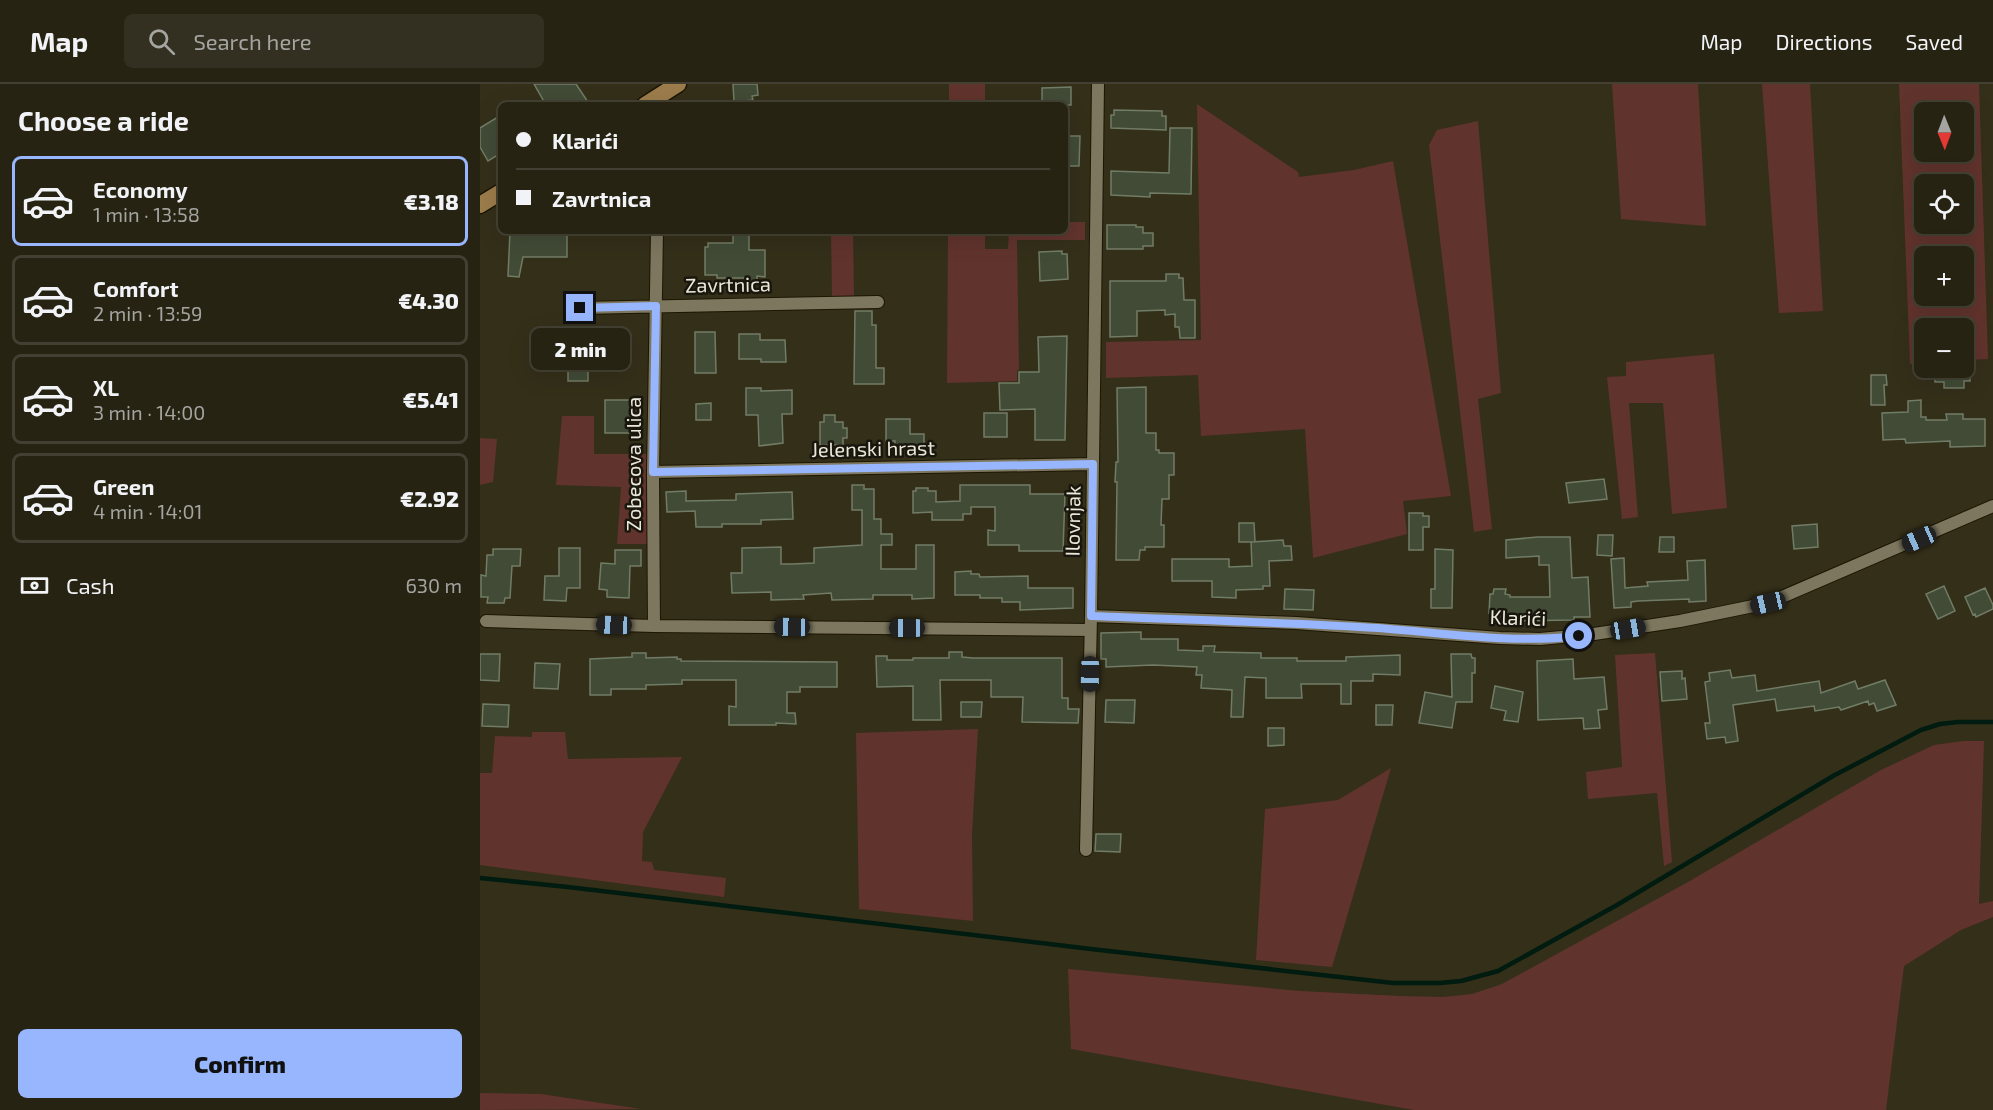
<!DOCTYPE html>
<meta charset="utf-8">
<style>
body{margin:0;font-family:"Exo 2",sans-serif;background:#332f21;color:#f1f3f6;height:100vh;display:flex;flex-direction:column;font-size:22px;white-space:nowrap}
*{box-sizing:border-box;margin:0}
p{font-size:20px;color:#a4a4a0}
.icon{flex:none;width:33px;height:33px;fill:none;stroke:currentColor;stroke-width:2;stroke-linecap:round;stroke-linejoin:round}
.map{position:relative;flex:1;overflow:hidden}
.drawer{display:flex;flex-direction:column;background:#272313;width:480px}
.drawer>*{flex:none}
.banner{position:absolute;left:18px;top:18px;width:570px;height:132px;border-radius:9px;box-shadow:0 6px 24px #0002,0 0 0 2px #434033;display:grid;align-content:center;height:132px;padding:0 18px;background:#272313}
.needle{width:39px;rotate:179deg}
.tools{position:absolute;left:1434px;top:18px;display:grid;gap:12px}
.tools a{display:grid;place-items:center;width:60px;height:60px;border-radius:9px;background:#272313;box-shadow:0 6px 24px #0002,0 0 0 2px #434033;font-size:30px}
.end{position:absolute;width:27px;height:27px;margin:-14px;border:8px solid #97b6fd;background:#111;box-shadow:0 0 0 3px #111}
.from{border-radius:50%}
.bubble{position:absolute;height:42px;border-radius:9px;background:#272313;box-shadow:0 6px 24px #0002,0 0 0 2px #434033;font-size:20px;font-weight:800;line-height:42px;text-align:center}
.car{position:absolute;width:18px;height:36px;margin:-18px -9px;border-radius:8px;box-shadow:0 0 4px 2px #0007;background:linear-gradient(#222 24%,#8ab4d8 0 40%,#222 0 76%,#8ab4d8 0 86%,#222 0)}
.banner b{display:flex;align-items:center;gap:21px;height:57px;font-size:22px}
.banner b+b{border-top:2px solid #434033}
.banner i{width:15px;height:15px;background:#f1f3f6}
ul{padding:0;list-style:none}
li{display:flex;align-items:center;gap:18px;height:90px;margin:0 12px 9px;padding:0 6px;border:3px solid #434033;border-radius:9px}
li div{flex:1}
li b{display:block;font-size:22px}
li em{font-style:normal;font-weight:800}
li.current{border-color:#97b6fd}
li>.icon{width:54px;height:54px;stroke-width:1.5}
h2{padding:0 18px;font-size:27px;line-height:72px}
.pay{display:flex;align-items:center;gap:15px;height:66px;padding:0 18px;font-size:22px}
.pay p{margin-inline-start:auto}
.button{display:flex;gap:12px;margin-top:auto;padding:12px 18px}
.button a{flex:1;height:69px;border-radius:9px;background:#97b6fd;color:#111;font-size:24px;font-weight:800;line-height:69px;text-align:center}
header{display:flex;align-items:center;gap:36px;box-sizing:border-box;height:84px;padding:0 30px;background:#272313;border-bottom:2px solid #434033}
header strong{font-size:28px}
nav{display:flex;gap:33px;margin-inline-start:auto;font-size:21px}
.search{width:420px;height:54px;background:#332f21;display:flex;align-items:center;gap:15px;box-sizing:border-box;padding:0 21px;border-radius:9px;color:#a4a4a0;font-size:22px}
main{display:flex;flex:1;min-height:0}
.map>svg:first-child{display:block}
.green{fill:#61332d;fill-rule:evenodd}
.lines{fill:none;stroke-linecap:round;stroke-linejoin:round}
.stream{stroke:#001b10;stroke-width:4.5}
.building{fill:#414b36;stroke:#717c66;stroke-width:1.5}
.minor-casing{stroke:#1c1603;stroke-width:14}
.secondary-casing{stroke:#1c1603;stroke-width:19}
.minor{stroke:#7d775f;stroke-width:12}
.secondary{stroke:#9c7c4b;stroke-width:16}
.route{stroke:#97b6fd;stroke-width:8}
.labels{text-anchor:middle;stroke-width:5;stroke-linejoin:round;paint-order:stroke}
.street-label{font-size:20px;fill:#ebe8db;stroke:#19170d}
</style>
<header>
<strong>Map</strong>
<div class="search"><svg class="icon" aria-label="search" viewBox="0 0 24 24"><circle cx="10" cy="10" r="6"/><path d="M15 15l6 6"/></svg>Search here</div>
<nav><a>Map</a><a>Directions</a><a>Saved</a></nav>
</header>
<main>
<section class="drawer">
<h2>Choose a ride</h2>
<ul>
<li class="current"><svg class="icon" aria-label="car" viewBox="0 0 24 24"><path d="M5 17H2v-5l4-1 3-4h7l3 4 3 1v5h-3M9 17h6M6 11h13"/><circle cx="7" cy="17" r="2"/><circle cx="17" cy="17" r="2"/></svg><div><b>Economy</b><p>1 min · 13:58</p></div><em>€3.18</em></li>
<li><svg class="icon" aria-label="car" viewBox="0 0 24 24"><path d="M5 17H2v-5l4-1 3-4h7l3 4 3 1v5h-3M9 17h6M6 11h13"/><circle cx="7" cy="17" r="2"/><circle cx="17" cy="17" r="2"/></svg><div><b>Comfort</b><p>2 min · 13:59</p></div><em>€4.30</em></li>
<li><svg class="icon" aria-label="car" viewBox="0 0 24 24"><path d="M5 17H2v-5l4-1 3-4h7l3 4 3 1v5h-3M9 17h6M6 11h13"/><circle cx="7" cy="17" r="2"/><circle cx="17" cy="17" r="2"/></svg><div><b>XL</b><p>3 min · 14:00</p></div><em>€5.41</em></li>
<li><svg class="icon" aria-label="car" viewBox="0 0 24 24"><path d="M5 17H2v-5l4-1 3-4h7l3 4 3 1v5h-3M9 17h6M6 11h13"/><circle cx="7" cy="17" r="2"/><circle cx="17" cy="17" r="2"/></svg><div><b>Green</b><p>4 min · 14:01</p></div><em>€2.92</em></li>
</ul>
<div class="pay"><svg class="icon" aria-label="cash" viewBox="0 0 24 24"><path d="M3 7h18v10H3z"/><circle cx="12" cy="12" r="2"/></svg>Cash<p>630 m</p></div>
<div class="button"><a>Confirm</a></div>
</section>
<div class="map">
<svg width="1513" height="1026" viewBox="0 0 1513 1026">
<rect width="100%" height="100%" fill="#342f19"/>
<path class="green" d="M469 0H505V21H469Z
M1132 0H1218L1226 142 1141 135Z
M1282 0H1330L1343 227 1299 229Z
M1419 0H1499L1508 275 1484 276V244H1444V279L1430 280ZM1444 28H1484V68H1444ZM1444 100H1484V140H1444ZM1444 172H1484V212H1444Z
M717 20 818 88 819 93 874 86 913 77 971 412 923 417 927 450 833 474 825 345 721 352 718 291 626 294V258L721 256Z
M998 37 1021 309 998 315 1012 445 994 448 949 61 957 46Z
M585 138H605V156H537L539 286H537V297L467 299 468 147H505V165H528L529 147H585Z
M351 147H373L374 212 352 213Z
M1234 270 1247 424 1192 430 1183 319H1149L1158 433 1142 435 1127 293 1146 292V278Z
M82 332H114V370H168V460H137L141 403 76 401Z
M0 354 17 355 13 398 0 401Z
M1175 569 1192 778 1184 782 1177 709 1108 715 1106 688 1142 683 1135 571Z
M498 645 492 751 493 837 379 825 376 649Z
M52 648H85L88 675 202 673 163 748 162 777 172 778 174 786 246 794 244 813 0 781V689H12L15 652 52 653Z
M1483 657H1504L1499 820 1513 817V833L1481 846 1424 882 1406 1026H934L591 965 588 885 820 907 920 912 963 913 992 910 1022 900 1208 798 1401 686 1454 661Z
M911 684 852 883 776 876 785 725 858 716Z
M0 1009 61 1010 161 1025 0 1026Z"/>
<g class="lines">
<path class="stream" d="M0 794 88 803 611 865 913 899H960L981 897 1018 887 1137 821 1353 692 1441 646 1460 640 1478 638H1513"/>
</g>
<path class="building" d="M54 0H96L110 21H66Z
M253 0H277L278 11 272 12 273 16 254 18Z
M591 3V21H562V4Z
M634 26 682 27V32H686V46L631 44V31H634Z
M21 31V69L8 77 0 63V44Z
M690 44H712L711 110 670 109V113L631 111V87L689 89Z
M588 52H600L599 82H585V61H588Z
M627 141H656V143H663V149H673V162H663V165H627Z
M30 147H87V173H43L39 193 28 192Z
M253 147H269V166H285V193L277 192V197H266V194H237V191H225V163H228V159H253Z
M582 167V170H587L588 195 560 197 559 168Z
M686 190H699V194H703L704 216H715V254H700L699 243H695V230L685 231V226L657 227V252L630 253V197H686Z
M375 227H392V241H396V284H404V300H374Z
M127 247H147L151 251V256L148 260V282H108V297H88V286H83V272H85V263L123 265V251H127Z
M215 248H235L236 289H215Z
M259 250H280V256H305L306 278H281V275H259Z
M587 252 585 356H555V325L520 326 519 299H539V288H559L558 253Z
M1490 284V297H1484V304H1464V298H1455V285Z
M1391 291H1406L1407 301H1404L1405 321H1391Z
M666 303V349H676V366H679V369H694V391H689V415H682L681 441H684V463H665V466H660L659 476H636L637 398H635L636 378H638L637 304Z
M266 304H281V307L312 306V330H302L303 359 279 362 278 331H266Z
M125 316H153V349H125Z
M1441 316V333H1446V336H1467L1466 330H1483V335H1505V362L1470 363V357L1426 359 1425 355 1403 356 1402 329 1428 328V317Z
M231 319V336H216V320Z
M504 329H527V353H504Z
M344 331H355V338H363V344H367V354H363V361H340V338H344Z
M406 335H430V350H444V361H415V357H406Z
M1124 395 1127 415 1089 419 1086 399Z
M372 401H384V405H394V435H401V450H412V461H401V485H436V461H454V514L432 515V511H393V515L352 516 351 509 323 511 324 515 291 516V508L252 509 251 489H262V464L301 463V480H312L334 479V464L382 461V426H372Z
M480 401H550V410H585L583 467H539V461H508V446L515 447V423H491V430H483V436H452V428L433 429V407H436V404H448V407H456V418L480 417Z
M206 407V417L256 416V410L312 408 313 435 281 436V440H242V443H216L215 427 187 428 186 408Z
M929 429H943V432H949V443H943V466H929Z
M759 439H774L775 458H759Z
M1337 440 1338 463 1314 465 1312 442Z
M1118 451H1133L1132 472 1117 471Z
M1058 453H1090L1092 494 1108 493 1110 533H1094V536L1033 537V530L1009 529 1010 510H1013L1014 505H1026L1025 510 1030 511V513H1070L1069 481H1059V472L1026 474V456Z
M1180 453H1194V468H1179Z
M803 456 804 462H811L812 476 789 477 790 502H783V505L756 506V514L732 513V497H692V475H749V483L772 482 771 458Z
M79 464H100V504H87L86 517 64 516 65 492H79Z
M13 465H41L40 482H32L30 514H25L24 519H7L8 513H1V491L6 492 7 471H13Z
M955 465 973 466 972 524H951V505H955Z
M135 466H161V482H150L149 514 127 513V506L119 505 121 479 135 480Z
M1144 474 1145 504 1168 502 1167 498 1208 496 1207 477 1225 476 1226 517 1209 518V515L1158 517 1151 518V523L1134 524 1131 475Z
M491 487V490H499L500 493 548 492V504H593V524L540 526V518H522V514H500V511H475V488Z
M1464 502 1475 527 1458 535 1446 510Z
M1505 504 1513 521V525L1496 533 1495 530 1493 531 1485 513Z
M805 505 834 506 833 526 804 525Z
M661 548V555H698V566L723 567V562H735L734 568 781 569V574H817V577H866V573L920 571V591L893 590V597H871V620H861V600H821L822 614H786V594L765 593 763 633H751L752 606 721 604 722 591H716L717 583 673 581 626 583V575H621V549Z
M469 568H482V573L493 574H582V614H588V625H599L598 639 542 638 543 613H511V596H460L461 636H433V602L397 603 396 572H407V576H433V574H469Z
M152 569H166V574L197 573V575H201V577L357 578V603H320V608H307V629H315L316 640 296 639V641H249V622L256 623V596H202V600L166 601V605H131V611H110V575L152 573Z
M0 570H20L19 597 0 596Z
M971 570H991L992 574H995V589H992V618H976L972 644 939 639 945 608 972 613Z
M1093 575 1094 595 1124 593 1127 625 1118 626 1120 644 1104 645 1103 634 1058 636 1057 577Z
M55 579 80 580 78 605 54 604Z
M1250 586 1252 594 1275 591 1277 607 1339 597 1341 609 1375 597 1378 605 1405 596 1416 621 1397 627 1394 619 1389 621 1388 617 1361 626 1359 623 1335 627 1334 622 1297 627 1295 615 1253 621 1258 657 1246 659 1245 653 1227 655 1225 639H1230L1225 598 1230 597 1229 589Z
M1202 587V595L1205 594 1207 615 1182 617 1180 588Z
M1015 602 1043 608 1038 638 1024 636 1026 627 1011 624Z
M626 616H655L654 639 625 638Z
M481 618H502L501 633H481Z
M3 620 29 621 28 643 2 642Z
M896 621H913L912 641H896Z
M788 644H804V661L788 662Z
M616 750H641L640 768 615 767Z"/>
<g class="lines">
<defs>
<path id="minor" d="M100 224 398 218
M173 388 613 380
M611 532 816 539 1020 554 1060 555 1114 550 1200 537 1288 519 1513 422
M6 537 174 542 610 546
M174 542 173 388 177 147
M606 766 611 532 618 0"/>
<path id="secondary" d="M165 21 198 0
M0 121 21 108"/>
</defs>
<use href="#minor" class="minor-casing"/>
<use href="#secondary" class="secondary-casing"/>
<use href="#minor" class="minor"/>
<use href="#secondary" class="secondary"/>
</g>
<g class="lines">
<path class="route" d="M100 224 176 222 173 388 613 380 611 532C707 536 803 538 898 544 965 549 1032 560 1099 552"/>
</g>
<g class="labels">
<g class="street-label">
<text transform="translate(248 201) rotate(-1)" y="7">Zavrtnica</text>
<text transform="translate(393 365) rotate(-1)" y="7">Jelenski hrast</text>
<text transform="translate(154 380) rotate(-90)" y="7">Zobecova ulica</text>
<text transform="translate(593 437) rotate(-89)" y="7">Ilovnjak</text>
<text transform="translate(1038 534) rotate(2)" y="7">Klarići</text>
</g>
</g>
</svg>
<div class="tools">
<a><svg class="needle" viewBox="-14 -14 28 28"><path d="M0-13l5 13h-10z" fill="#e53935"/><path d="M0 13l5-13h-10z" fill="#a4a4a0"/></svg></a>
<a><svg class="icon" aria-label="locate" viewBox="0 0 24 24"><circle cx="12" cy="12" r="6"/><path d="M12 2v4M12 18v4M2 12h4M18 12h4"/></svg></a>
<a>+</a>
<a>−</a>
</div>
<i class="end from" style="left:1099px;top:552px"></i>
<i class="end" style="left:100px;top:224px"></i>
<div class="bubble" style="left:51px;top:244px;width:99px">2 min</div>
<i class="car" style="left:1439px;top:455px;rotate:246deg"></i>
<i class="car" style="left:1288px;top:519px;rotate:257deg"></i>
<i class="car" style="left:134px;top:541px;rotate:272deg"></i>
<i class="car" style="left:312px;top:543px;rotate:271deg"></i>
<i class="car" style="left:427px;top:544px;rotate:270deg"></i>
<i class="car" style="left:1148px;top:545px;rotate:81deg"></i>
<i class="car" style="left:610px;top:590px;rotate:181deg"></i>
<div class="banner">
<b><i class="from"></i>Klarići</b>
<b><i></i>Zavrtnica</b>
</div>
</div>
</main>
